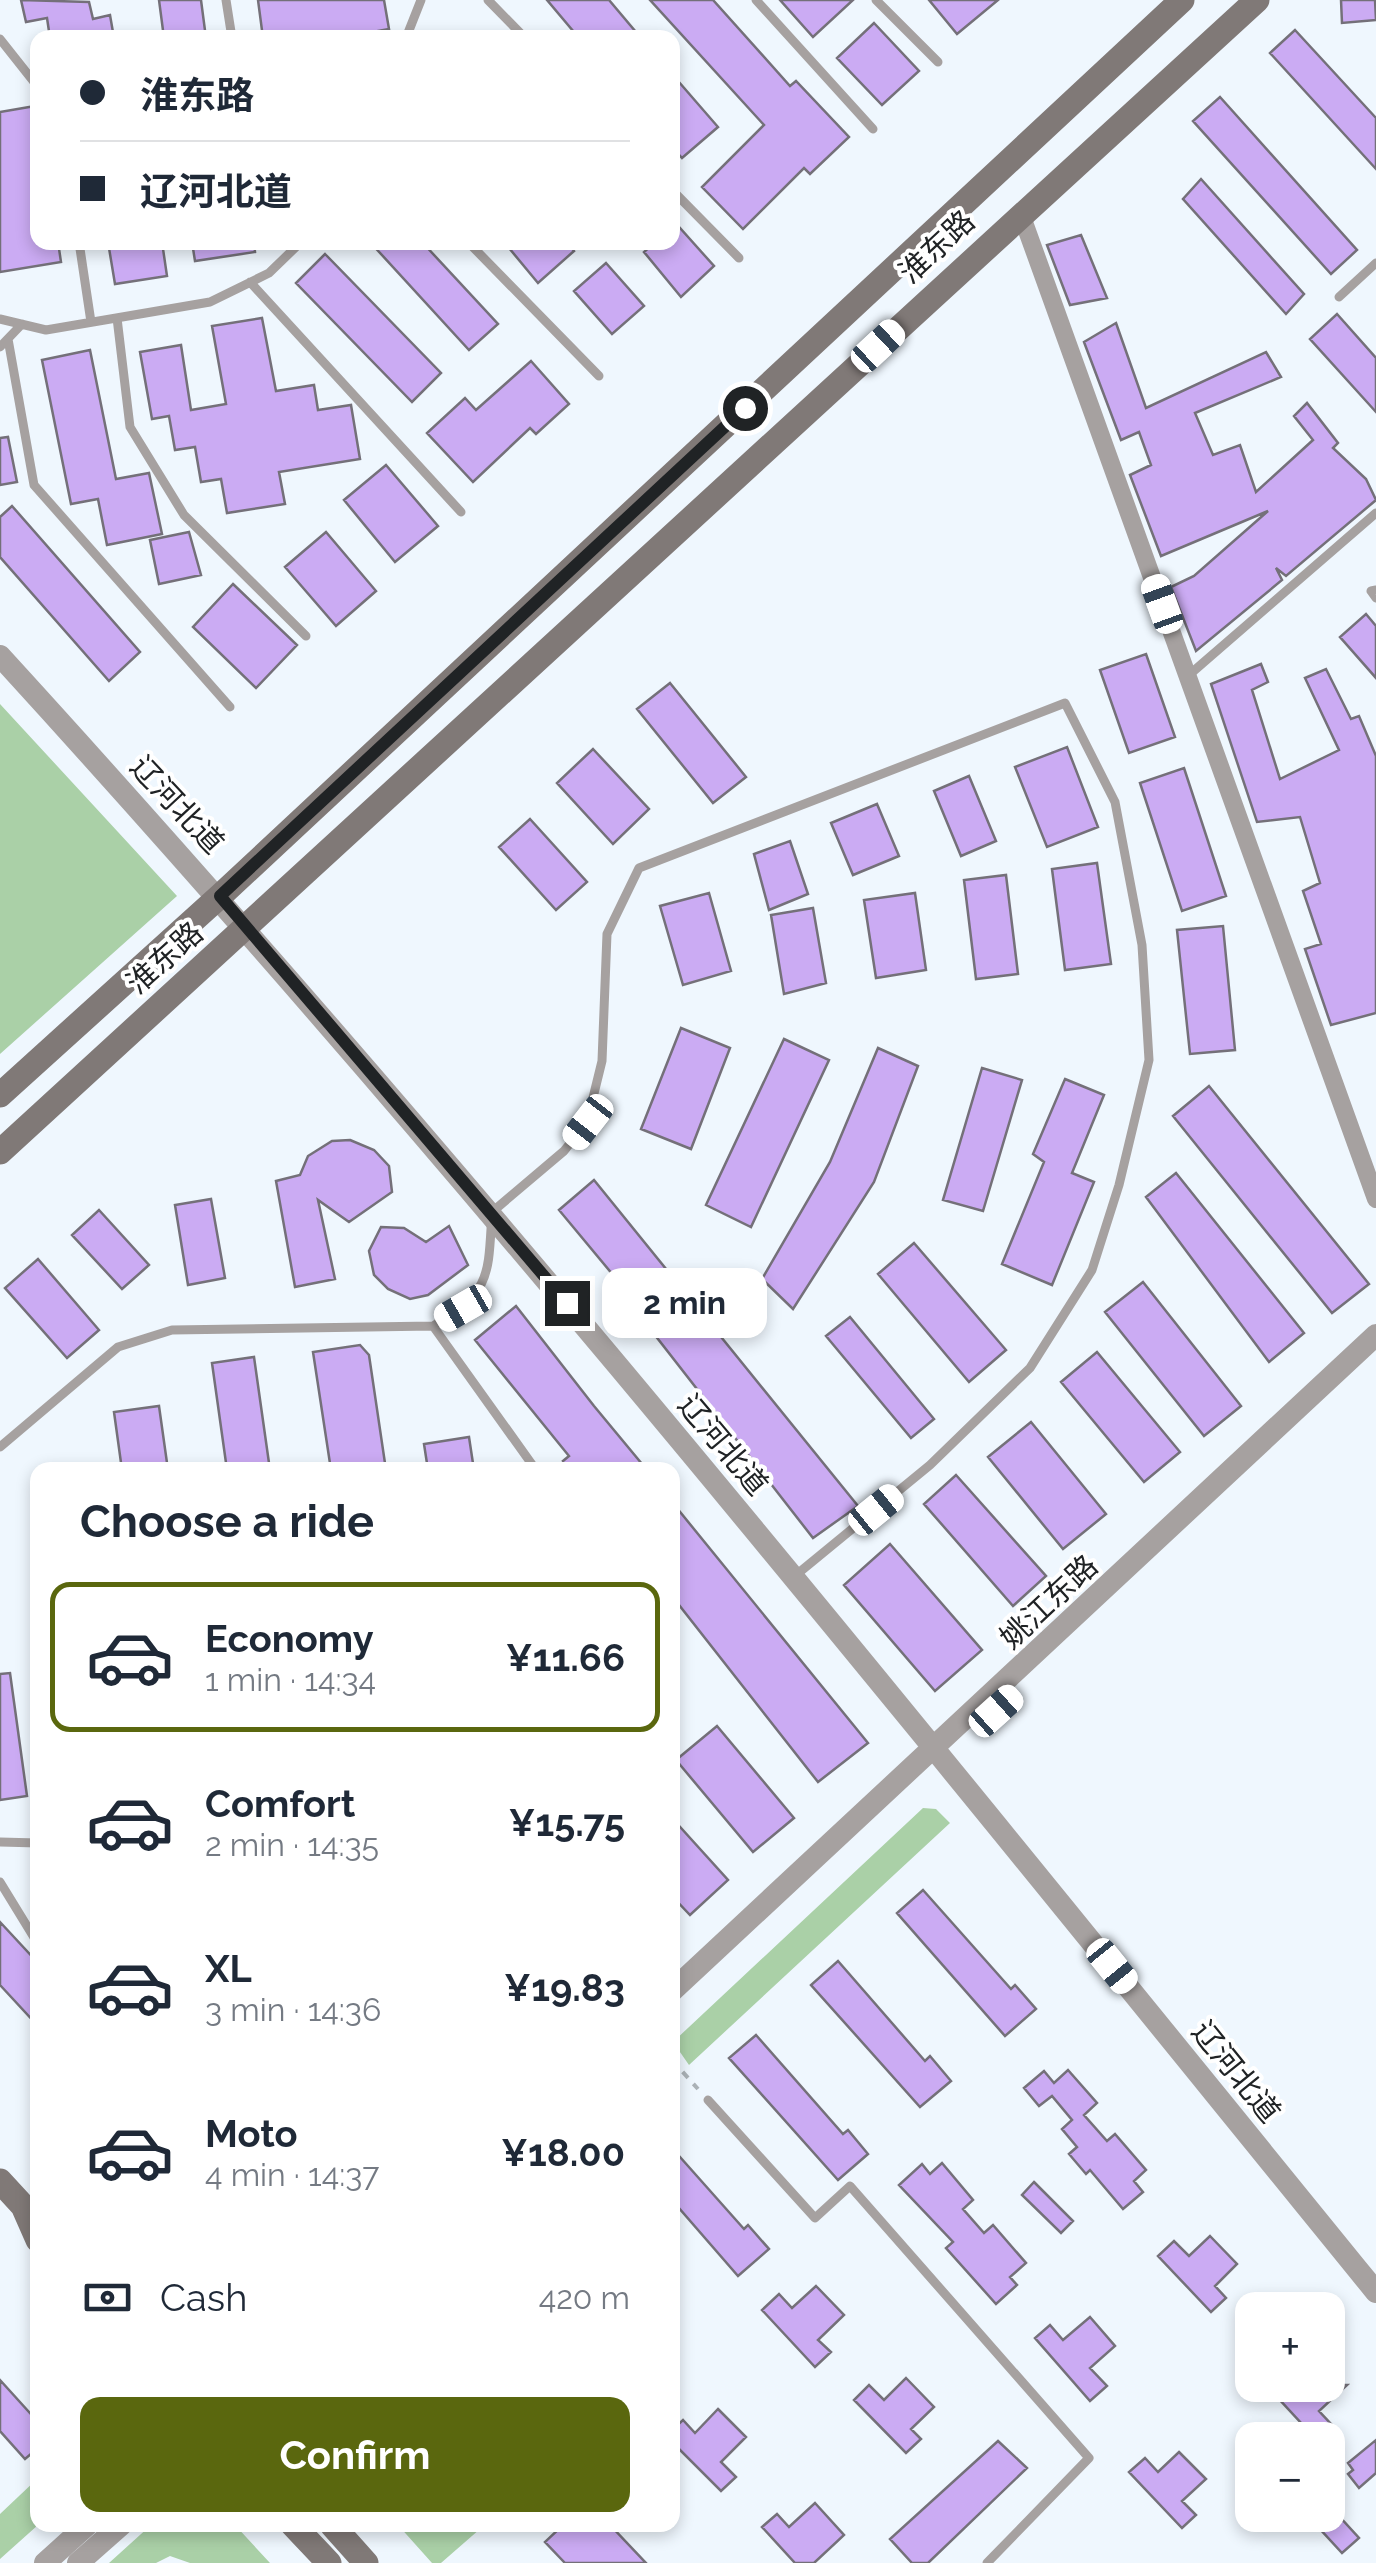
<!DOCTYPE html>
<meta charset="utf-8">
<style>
body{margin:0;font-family:Raleway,"Noto Sans SC",sans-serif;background:#f2f2f3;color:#1f2937;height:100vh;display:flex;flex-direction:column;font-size:38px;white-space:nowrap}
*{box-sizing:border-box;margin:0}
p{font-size:32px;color:#747a83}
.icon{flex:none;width:55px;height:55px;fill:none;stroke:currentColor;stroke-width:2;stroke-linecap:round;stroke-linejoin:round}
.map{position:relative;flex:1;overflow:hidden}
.panel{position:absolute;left:30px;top:1462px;width:650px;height:1070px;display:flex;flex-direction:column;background:#fff;border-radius:20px;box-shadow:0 5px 15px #0003}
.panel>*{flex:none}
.hud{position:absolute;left:30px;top:30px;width:650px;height:220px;border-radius:20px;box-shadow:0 5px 15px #0003;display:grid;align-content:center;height:220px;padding:0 50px;background:#fff}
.tools{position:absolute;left:1235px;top:2292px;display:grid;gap:20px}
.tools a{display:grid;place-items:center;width:110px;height:110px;border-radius:20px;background:#fff;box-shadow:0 5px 15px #0003;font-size:50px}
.end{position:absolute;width:45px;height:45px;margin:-22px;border:12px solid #202325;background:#fff;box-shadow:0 0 0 5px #fff}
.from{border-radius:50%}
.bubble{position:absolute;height:70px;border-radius:20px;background:#fff;box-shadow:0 5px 15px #0003;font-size:32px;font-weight:700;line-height:70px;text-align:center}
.car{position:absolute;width:30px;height:60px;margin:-30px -15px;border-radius:12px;box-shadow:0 0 8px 2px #0007;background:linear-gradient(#fff 24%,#345 0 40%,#fff 0 76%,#345 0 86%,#fff 0)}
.hud b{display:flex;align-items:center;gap:35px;height:95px;font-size:38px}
.hud b+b{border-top:2px solid #e0e1e3}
.hud i{width:25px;height:25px;background:#1f2937}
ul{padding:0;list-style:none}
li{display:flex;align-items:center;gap:30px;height:150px;margin:0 20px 15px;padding:0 30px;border:5px solid transparent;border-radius:20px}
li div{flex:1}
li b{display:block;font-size:38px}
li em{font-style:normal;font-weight:700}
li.on{border-color:#5a670e}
li>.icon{width:90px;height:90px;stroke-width:1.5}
h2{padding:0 50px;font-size:45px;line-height:120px}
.pay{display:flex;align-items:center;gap:25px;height:110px;padding:0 50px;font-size:38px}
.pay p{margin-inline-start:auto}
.button{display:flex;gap:20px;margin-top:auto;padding:20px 50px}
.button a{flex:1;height:115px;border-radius:20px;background:#5a670e;color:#fff;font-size:40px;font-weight:700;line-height:115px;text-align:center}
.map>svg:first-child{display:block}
.green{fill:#aad0a7}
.building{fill:#cbabf3;stroke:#747079;stroke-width:2.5}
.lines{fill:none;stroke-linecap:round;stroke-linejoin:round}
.path{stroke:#abb2b7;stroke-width:4;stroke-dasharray:8 8;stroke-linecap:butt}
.service{stroke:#a6a1a0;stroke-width:9}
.minor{stroke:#a6a1a0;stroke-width:18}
.tertiary{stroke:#a6a1a0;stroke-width:22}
.secondary{stroke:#807977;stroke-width:25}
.route{stroke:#202325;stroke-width:12}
.labels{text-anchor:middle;stroke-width:8;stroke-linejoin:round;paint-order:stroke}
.street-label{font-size:30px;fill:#202325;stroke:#fff}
</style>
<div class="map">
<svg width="1376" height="2563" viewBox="0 0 1376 2563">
<rect width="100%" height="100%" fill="#eff7fe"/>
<path class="green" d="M0 704 177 896 0 1054Z
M923 1808 936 1809 950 1823 689 2065 673 2042Z
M37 2479 38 2525 0 2559V2514Z
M151 2525H235L270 2563H190L170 2556 156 2563H109Z
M398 2525H477L480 2529 441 2563H432Z"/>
<path class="building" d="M21 0 89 2 93 19 110 15 114 38H50L47 18 26 22Z
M159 0H201L206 38H164Z
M258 0H384L389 29 340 38H263Z
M547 0H609L641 38H579Z
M650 0H713L790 86 796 81 849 137 810 174 804 168 743 229 702 187 764 125Z
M780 0H853L813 37Z
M929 0H998L957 34Z
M1341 0H1375L1376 20 1342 23Z
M874 23 919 71 882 105 837 58Z
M1295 30 1376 118V169L1270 53Z
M672 74 718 127 682 158 672 147Z
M1220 97 1357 250 1331 274 1193 121Z
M35 106 38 242H58L61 262 0 272V112Z
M1201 179 1304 294 1286 314 1183 199Z
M672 219 714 266 681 297 644 252 655 242H672Z
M1081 235 1107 298 1070 305 1047 245Z
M108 242H162L167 276 115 284Z
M192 242H254L255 252 195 261Z
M370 242H422L498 324 469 350Z
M504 242H567L574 251 538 283Z
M325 254 441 373 412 402 296 283Z
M606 263 644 306 612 334 574 291Z
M1337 314 1376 358V412L1310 339Z
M262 318 276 391 314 385 318 410 351 405 360 459 279 472 285 504 227 513 221 479 201 482 195 447 175 450 169 416 152 419 140 352 181 345 191 410 226 404 212 326Z
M1116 323 1146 408 1266 352 1281 377 1195 413 1213 455 1240 445 1256 492 1313 440 1294 416 1307 403 1338 443 1333 448 1366 479 1376 500 1286 576 1276 568 1282 580 1196 651 1171 587 1194 576 1268 511 1161 556 1130 475 1151 465 1139 432 1121 440 1084 342Z
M90 350 116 479 149 473 162 534 107 545 98 499 71 504 42 360Z
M531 361 569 404 536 434 530 428 473 482 427 433 465 398 476 410Z
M8 437 17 482 0 485V438Z
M386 465 438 526 395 562 344 500Z
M12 506 140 652 109 681 0 557V517Z
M189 532 201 575 159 584 150 540Z
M326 532 376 591 336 626 285 567Z
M233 584 297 645 256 688 193 627Z
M1366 614 1376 626V678L1340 637Z
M1146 654 1175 737 1129 753 1100 670Z
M1261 664 1268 682 1252 690 1280 779 1339 750 1305 678 1326 669 1351 719 1359 716 1376 756V1013L1331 1025 1305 949 1321 944 1303 891 1320 883 1300 817 1257 822 1211 684Z
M670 683 746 777 713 803 637 709Z
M1067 747 1098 827 1047 847 1015 767Z
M593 749 649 809 613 844 557 783Z
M1184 768 1226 896 1182 911 1140 783Z
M969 776 996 841 961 856 934 791Z
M877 804 899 856 853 875 831 823Z
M530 819 587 882 556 910 499 847Z
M790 841 808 894 769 910 754 854Z
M1097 863 1111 964 1065 970 1052 869Z
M1006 875 1018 974 976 979 964 880Z
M709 893 731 971 683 985 660 906Z
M915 893 926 970 876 978 864 900Z
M813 908 826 983 784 994 771 915Z
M1223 926 1235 1050 1190 1054 1177 930Z
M681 1028 730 1048 691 1149 641 1129Z
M784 1039 829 1060 751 1227 706 1205Z
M878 1048 918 1066 874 1182 793 1309 762 1279 830 1162Z
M982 1068 1022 1080 983 1211 943 1200Z
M1065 1079 1104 1095 1072 1173 1094 1182 1052 1285 1002 1264 1044 1162 1033 1154Z
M1209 1086 1369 1284 1332 1313 1173 1116Z
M350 1140 374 1150 389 1166 392 1192 349 1222 318 1200 335 1279 295 1287 276 1181 300 1175 308 1156 332 1141Z
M1176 1173 1304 1333 1269 1362 1146 1197Z
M594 1180 858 1506 813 1538 644 1321 648 1317 559 1210Z
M211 1199 225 1278 188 1285 175 1205Z
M99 1210 149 1265 122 1289 72 1235Z
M449 1226 468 1265 428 1295 410 1299 388 1289 374 1275 369 1251 381 1227 404 1228 426 1242Z
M914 1243 1006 1350 969 1382 878 1274Z
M38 1259 99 1330 67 1358 5 1288Z
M1143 1282 1241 1406 1204 1436 1105 1312Z
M516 1306 594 1406 647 1470H570L563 1461 569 1456 475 1340Z
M850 1317 934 1419 911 1438 826 1336Z
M360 1345 369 1355 386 1470H331L313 1352Z
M1097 1352 1180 1452 1144 1482 1061 1382Z
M254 1357 270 1470H227L212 1363Z
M159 1406 168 1470H122L114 1412Z
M1031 1422 1106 1514 1063 1549 988 1457Z
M469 1437 474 1470H428L424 1444Z
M956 1475 1046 1576 1013 1606 924 1504Z
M672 1502 868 1743 818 1782 672 1596Z
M890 1544 982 1650 935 1691 844 1585Z
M10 1673 27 1796 0 1800V1674Z
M717 1726 794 1818 753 1852 676 1760Z
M672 1818 728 1880 690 1915 672 1896Z
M923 1890 1011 1989 1015 1985 1036 2009 1005 2036 897 1913Z
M0 1922 38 1963V2026L0 1985Z
M838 1961 925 2061 930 2056 951 2081 920 2107 811 1985Z
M756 2035 843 2134 848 2130 868 2154 838 2180 729 2058Z
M1068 2070 1097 2103 1084 2115 1107 2141 1115 2134 1146 2170 1134 2181 1143 2192 1123 2209 1090 2170 1086 2174 1069 2154 1077 2147 1062 2129 1072 2120 1052 2096 1039 2106 1024 2088 1044 2071 1054 2083Z
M672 2148 744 2229 748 2225 769 2249 738 2276 672 2200Z
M942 2163 973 2200 963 2209 984 2233 993 2225 1026 2263 1010 2277 1017 2285 996 2304 946 2248 953 2242 899 2185 922 2164 930 2174Z
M1034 2182 1073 2221 1061 2233 1022 2195Z
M1210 2236 1237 2264 1215 2286 1226 2298 1211 2312 1158 2256 1174 2241 1189 2256Z
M816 2286 844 2315 818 2340 831 2352 815 2367 762 2310 779 2294 792 2308Z
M1090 2317 1115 2346 1090 2368 1107 2386 1090 2401 1035 2338 1050 2325 1063 2340Z
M906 2378 934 2407 911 2429 921 2439 906 2453 854 2400 869 2385 884 2400Z
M0 2380 38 2422V2448L25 2459 0 2431Z
M1266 2385H1347L1319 2411 1331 2424 1315 2438Z
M718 2409 746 2437 721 2462 736 2477 721 2491 672 2442V2430L683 2420 695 2433Z
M1376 2440V2473L1359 2488 1348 2474 1353 2470 1348 2463Z
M998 2441 1027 2468 928 2563H912L890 2539Z
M1179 2452 1206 2479 1182 2501 1196 2515 1182 2528 1129 2472 1145 2458 1158 2472Z
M815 2503 844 2535 814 2563H795L762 2527 777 2514 789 2527Z
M1307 2515H1338L1359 2538 1342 2553Z
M563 2525H610L646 2563H565L545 2542Z"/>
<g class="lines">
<path class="path" d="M672 2060 698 2089"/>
<path class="service" d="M226 0 232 38
M488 0 525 38
M756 0 873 129
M876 0 938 62
M406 38 421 0
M0 39 38 87
M672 190 739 258
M79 242 91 322
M468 242 599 376
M250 282 461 512
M1339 297 1376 263
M117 318 130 427 184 515 306 636
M0 319 46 330 210 302 269 273 301 242
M8 339 34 485 230 707
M0 347 22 324
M1376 590 1371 591 1376 598
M1189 675 1376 513
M433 1326 536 1470
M0 1447 118 1347 172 1330 433 1326C492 1291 488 1276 492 1212L564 1151 587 1122 602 1061 607 934 639 868 1065 703 1115 802 1142 945 1149 1060 1119 1185 1092 1270 1030 1368 930 1465 796 1575
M0 1842 38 1843
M0 1882 38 1944
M708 2100 815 2218 850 2186 1089 2458 987 2563"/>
<path class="minor" d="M1021 214 1376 1199"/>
<path class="tertiary" d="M0 656C481 1182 926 1739 1376 2292
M672 1991 1376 1335
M45 2563 87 2525
M78 2563 121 2525"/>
<path class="secondary" d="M0 1095 220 896 1182 0
M0 1152 1257 0
M0 2181 23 2206 38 2240
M293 2525 329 2563
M332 2525 366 2563"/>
</g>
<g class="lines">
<path class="route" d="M567 1303 220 896 745 408"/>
</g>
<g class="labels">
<g class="street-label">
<text transform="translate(937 247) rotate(-43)" y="10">淮东路</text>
<text transform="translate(177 805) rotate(47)" y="10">辽河北道</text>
<text transform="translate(165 958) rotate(-42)" y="10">淮东路</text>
<text transform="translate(723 1445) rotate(50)" y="10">辽河北道</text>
<text transform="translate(1049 1602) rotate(-43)" y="10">姚江东路</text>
<text transform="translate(1236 2072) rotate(51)" y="10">辽河北道</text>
</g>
</g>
</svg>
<div class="tools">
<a>+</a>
<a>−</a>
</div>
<i class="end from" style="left:745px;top:408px"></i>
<i class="end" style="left:567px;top:1303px"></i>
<div class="bubble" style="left:602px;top:1268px;width:165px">2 min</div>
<i class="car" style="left:878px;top:346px;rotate:47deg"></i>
<i class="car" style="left:1162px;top:604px;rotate:340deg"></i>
<i class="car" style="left:588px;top:1122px;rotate:218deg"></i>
<i class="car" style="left:463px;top:1308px;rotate:240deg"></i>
<i class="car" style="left:876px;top:1510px;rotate:51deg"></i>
<i class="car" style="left:996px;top:1711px;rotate:48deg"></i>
<i class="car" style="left:1112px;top:1966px;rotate:141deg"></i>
<div class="hud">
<b><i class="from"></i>淮东路</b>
<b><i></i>辽河北道</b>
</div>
<section class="panel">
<h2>Choose a ride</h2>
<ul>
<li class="on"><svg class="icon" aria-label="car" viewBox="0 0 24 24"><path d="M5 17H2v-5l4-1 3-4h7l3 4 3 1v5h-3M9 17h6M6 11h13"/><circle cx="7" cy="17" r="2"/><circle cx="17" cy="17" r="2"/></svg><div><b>Economy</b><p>1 min · 14:34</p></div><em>¥11.66</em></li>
<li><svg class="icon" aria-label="car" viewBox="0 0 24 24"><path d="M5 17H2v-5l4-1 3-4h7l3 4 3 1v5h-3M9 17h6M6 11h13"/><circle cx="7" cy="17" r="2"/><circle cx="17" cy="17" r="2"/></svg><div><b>Comfort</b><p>2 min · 14:35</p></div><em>¥15.75</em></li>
<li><svg class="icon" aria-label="car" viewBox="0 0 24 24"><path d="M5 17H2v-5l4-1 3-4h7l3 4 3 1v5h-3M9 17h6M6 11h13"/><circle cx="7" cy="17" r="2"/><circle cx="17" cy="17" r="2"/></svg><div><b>XL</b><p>3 min · 14:36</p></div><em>¥19.83</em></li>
<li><svg class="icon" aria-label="car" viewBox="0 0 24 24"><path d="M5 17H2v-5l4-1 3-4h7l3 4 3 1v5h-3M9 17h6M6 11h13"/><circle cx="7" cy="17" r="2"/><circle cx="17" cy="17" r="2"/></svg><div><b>Moto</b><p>4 min · 14:37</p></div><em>¥18.00</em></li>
</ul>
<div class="pay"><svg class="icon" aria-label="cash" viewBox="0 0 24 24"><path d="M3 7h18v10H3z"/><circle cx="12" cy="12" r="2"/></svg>Cash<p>420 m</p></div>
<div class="button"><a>Confirm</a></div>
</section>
</div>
